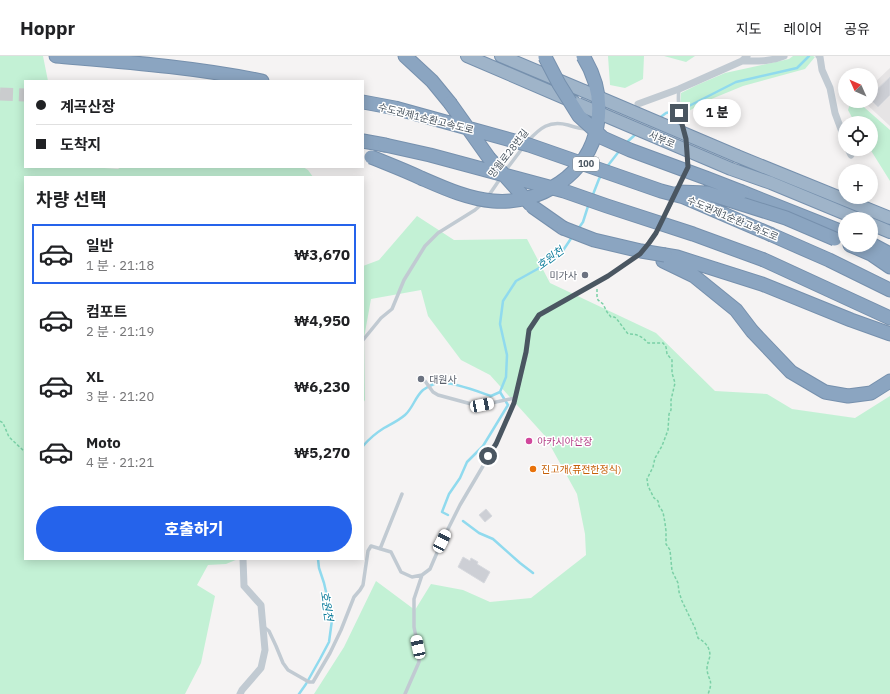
<!DOCTYPE html>
<html lang="ko">
<meta charset="utf-8">
<style>
body{margin:0;font-family:"IBM Plex Sans","Noto Sans KR",sans-serif;background:#f6f6f6;color:#202124;height:100vh;display:flex;flex-direction:column;font-size:15px;white-space:nowrap}
*{box-sizing:border-box;margin:0}
p{font-size:13px;color:#757577}
.icon{flex:none;width:22px;height:22px;fill:none;stroke:currentColor;stroke-width:2;stroke-linecap:round;stroke-linejoin:round}
.map{position:relative;flex:1;overflow:hidden}
.drawer{position:absolute;left:24px;top:120px;width:340px;height:384px;display:flex;flex-direction:column;background:#fff;border-radius:0px;box-shadow:0 2px 10px #0003}
.drawer>*{flex:none}
.guide{position:absolute;left:24px;top:24px;width:340px;height:88px;border-radius:0px;box-shadow:0 2px 10px #0003;display:grid;align-content:center;height:88px;padding:0 12px;background:#fff}
.needle{width:26px;rotate:315deg}
.controls{position:absolute;left:838px;top:12px;display:grid;gap:8px}
.controls a{display:grid;place-items:center;width:40px;height:40px;border-radius:50%;background:#fff;box-shadow:0 2px 10px #0003;font-size:20px}
.end{position:absolute;width:18px;height:18px;margin:-9px;border:5px solid #4a5661;background:#fff;box-shadow:0 0 0 2px #fff}
.from{border-radius:50%}
.bubble{position:absolute;height:28px;border-radius:14px;background:#fff;box-shadow:0 2px 10px #0003;font-size:13px;font-weight:800;line-height:28px;text-align:center}
.car{position:absolute;width:12px;height:24px;margin:-12px -6px;border-radius:5px;box-shadow:0 0 3px 1px #0007;background:linear-gradient(#fff 24%,#345 0 40%,#fff 0 76%,#345 0 86%,#fff 0)}
.guide b{display:flex;align-items:center;gap:14px;height:38px;font-size:15px}
.guide b+b{border-top:1px solid #e0e0e0}
.guide i{width:10px;height:10px;background:#202124}
ul{padding:0;list-style:none}
li{display:flex;align-items:center;gap:12px;height:60px;margin:0 8px 6px;padding:0 4px;border:2px solid transparent;border-radius:0px}
li div{flex:1}
li b{display:block;font-size:15px}
li em{font-style:normal;font-weight:800}
li.on{border-color:#2563eb}
li>.icon{width:36px;height:36px;stroke-width:1.5}
h2{padding:0 12px;font-size:18px;line-height:48px}
.action{display:flex;gap:8px;margin-top:auto;padding:8px 12px}
.action a{flex:1;height:46px;border-radius:24px;background:#2563eb;color:#fff;font-size:16px;font-weight:800;line-height:46px;text-align:center}
header{display:flex;align-items:center;gap:24px;box-sizing:border-box;height:56px;padding:0 20px;background:#fff;border-bottom:1px solid #e0e0e0}
header strong{font-size:19px}
nav{display:flex;gap:22px;margin-inline-start:auto;font-size:14px}
.map>svg:first-child{display:block}
.education{fill:#e6e4e5}
.green{fill:#c3f1d5}
.lines{fill:none;stroke-linecap:round;stroke-linejoin:round}
.stream{stroke:#90daee;stroke-width:2.5}
.building{fill:#cdcfd5;stroke:#d7d9de}
.motorway-tunnel{stroke:#caccce;stroke-width:13;stroke-dasharray:13 6;stroke-linecap:butt}
.trunk-casing{stroke:#7690ad;stroke-width:14}
.motorway-casing{stroke:#7690ad;stroke-width:15}
.path{stroke:#7ad0a6;stroke-width:1.5;stroke-dasharray:3 2;stroke-linecap:butt}
.service{stroke:#c1cad2;stroke-width:3.5}
.minor{stroke:#c1cad2;stroke-width:7}
.trunk{stroke:#9fb4c9;stroke-width:12}
.motorway{stroke:#8ba5c1;stroke-width:13}
.trunk-bridge-casing{stroke:#7690ad;stroke-width:14;stroke-linecap:butt}
.motorway-bridge-casing{stroke:#7690ad;stroke-width:15;stroke-linecap:butt}
.trunk-bridge{stroke:#9fb4c9;stroke-width:12}
.motorway-bridge{stroke:#8ba5c1;stroke-width:13}
.route{stroke:#4a5661;stroke-width:5}
.worship-dot{fill:#6b7280;stroke:#fff;stroke-width:1.5}
.hotel-dot{fill:#d1479c;stroke:#fff;stroke-width:1.5}
.food-dot{fill:#e8710a;stroke:#fff;stroke-width:1.5}
.labels{text-anchor:middle;stroke-width:3;stroke-linejoin:round;paint-order:stroke}
.shield{fill:#fff;stroke:#808990;stroke-width:1}
.shield-label{font-size:9px;font-weight:bold;fill:#4a5661}
.street-label{font-size:10px;fill:#4a5661;stroke:#fff}
.worship-label{font-size:10px;fill:#5b616d;stroke:#fff;text-anchor:end}
.hotel-label{font-size:10px;fill:#b23c85;stroke:#fff;text-anchor:start}
.food-label{font-size:10px;fill:#c56008;stroke:#fff;text-anchor:start}
.water-label{font-size:11px;font-style:italic;fill:#0c7c9b;stroke:#fff}
</style>
<header>
<strong>Hoppr</strong>
<nav><a>지도</a><a>레이어</a><a>공유</a></nav>
</header>
<div class="map">
<svg width="890" height="638" viewBox="0 0 890 638">
<rect width="100%" height="100%" fill="#f5f3f3"/>
<path class="education" d="M890 12V70L863 45H871V30Z"/>
<path class="green" d="M0 0H43L48 25H25V111H91L118 113 121 111H303L308 114 313 121H25V503H238L226 508 208 509 197 529 215 540 201 607 185 638H0Z
M608 0H644L643 23 625 32 610 29Z
M664 0H695L686 6Z
M793 0H813L815 1 805 13 743 30 704 46 684 58 680 50 681 37 697 29 725 17 789 3Z
M851 45H857L890 74V125L870 93H871V67H855L848 54Z
M417 160 454 184 527 183 550 227 656 277 715 335 767 338 792 353 855 362 890 340V638H314L344 591 376 525 415 554 431 528 463 534 490 546 531 542 586 499 585 478 577 438 545 380 490 319 461 304 428 260 421 234 371 243 364 282 365 344 363 347V210L379 204Z"/>
<g class="lines">
<path class="stream" d="M658 63 666 57 683 53 736 26 797 12 809 0
M626 87 637 77
M606 112 620 94
M592 141 599 123 602 118
M578 173 583 166 589 147
M363 390C369 383 376 377 384 372 391 368 398 365 405 359 413 352 415 341 423 334 426 332 433 328 437 327 448 324 479 336 491 340L500 336 506 321 507 299 500 268 503 245 516 225 541 211 562 196 572 181
M448 459 442 456 449 438 460 422 467 406 483 390 508 349 500 336
M463 465 479 477 493 483 520 507 533 517
M299 638 306 628 320 603 329 586 332 564 329 549 324 527 319 512 318 503"/>
</g>
<path class="building" d="M890 21V39L878 51 871 44V39Z
M486 453 492 460 485 466 479 459Z
M463 501 470 505 471 502 478 506 477 508 490 516 484 527 458 511Z"/>
<g class="lines">
<path class="motorway-tunnel" d="M0 38 25 39"/>
<defs>
<path id="trunk" d="M467 0 574 46
M501 0 584 35
M737 100 890 162
M731 113 771 127 858 163
M871 168 890 176"/>
<path id="motorway" d="M56 0C125 6 194 11 262 25
M405 0 432 25 450 47
M363 46 395 52
M363 85 385 89
M742 136 845 177
M533 151 563 172
M772 179 829 204 890 234
M871 188 890 198
M850 189 871 198 890 211
M665 199 677 201 762 228 851 264 890 278
M764 204 890 262
M663 205 694 220 736 254 752 275 791 316 825 336 848 340 871 337 890 325"/>
</defs>
<use href="#trunk" class="trunk-casing"/>
<use href="#motorway" class="motorway-casing"/>
<path class="path" d="M597 233V240L598 244 603 248 607 256 611 261H614L616 262 628 278C637 278 642 280 648 287H663L666 291 667 298 672 304V317L675 327 671 344V354L669 358 668 374 662 390 655 402 653 411 647 423 648 430 654 442 658 445 659 450 663 456 665 467 666 475V488L670 494 672 515 678 527 679 536 682 545 695 572 698 582C705 586 710 591 710 600 709 604 707 608 707 613 708 625 714 623 708 638
M0 365 3 367 9 381 25 396"/>
<path class="service" d="M679 33C677 48 679 59 683 73
M528 85C540 72 549 64 568 69 574 71 580 73 587 73
M505 115 512 106 524 90
M678 132 688 111 687 97
M487 142 502 120
M662 165 674 142
M645 192 656 177 659 170
M363 284 381 262 392 253 404 224 425 190 438 177 475 154 483 147
M425 325 433 336 438 339 475 349H482L515 342
M380 493 402 438
M264 571 269 575 276 590 283 607 288 614 309 626H313L330 597 341 574 354 541 360 534 363 529 368 495 371 490 391 496 401 516 412 521 422 519 430 513 442 485 460 449 496 388 514 347 527 296 529 274 539 259 608 220 638 199
M405 638 419 606 418 591 414 571V543L422 519"/>
<path class="minor" d="M819 0 820 1 822 14 830 32 835 57 845 84
M742 5C757 5 770 6 784 0
M638 48 679 33 742 5 747 0
M848 93 851 99
M240 638 242 634 261 612 265 594 261 549 244 530 243 503"/>
<use href="#trunk" class="trunk"/>
<use href="#motorway" class="motorway"/>
<defs>
<path id="trunk-bridge" d="M584 35 737 100
M578 48 731 113"/>
<path id="motorway-bridge" d="M545 1 559 28 579 60 603 82 630 94 706 122 742 136
M450 47 489 102 531 149
M395 52 529 89 661 135 684 141 772 179
M385 89 430 99 564 135 607 150 693 178 764 204
M371 101C388 108 404 114 421 122 444 132 468 143 493 145 540 149 589 118 597 70 602 45 596 21 583 0
M678 136 707 137 786 162 835 183
M563 172 594 184 641 195 665 199"/>
</defs>
<use href="#trunk-bridge" class="trunk-bridge-casing"/>
<use href="#motorway-bridge" class="motorway-bridge-casing"/>
<use href="#trunk-bridge" class="trunk-bridge"/>
<use href="#motorway-bridge" class="motorway-bridge"/>
</g>
<g class="lines">
<path class="route" d="M488 400 496 388 514 347 526 296 529 274 539 259 608 220 640 198 649 187 656 177 688 111 686 83 679 57"/>
</g>
<g class="worship-dot">
<circle cx="585" cy="219" r="4"/>
<circle cx="421" cy="323" r="4"/>
</g>
<circle class="hotel-dot" cx="529" cy="385" r="4"/>
<circle class="food-dot" cx="533" cy="413" r="4"/>
<g class="labels">
<rect class="shield" x="573" y="101" width="26" height="14" rx="3"/>
<g class="shield-label">
<text x="586" y="111">100</text>
</g>
<g class="street-label">
<text transform="translate(426 62) rotate(14)" y="4">수도권제1순환고속도로</text>
<text transform="translate(662 83) rotate(23)" y="4">서부로</text>
<text transform="translate(508 97) rotate(-52)" y="4">망월로28번길</text>
<text transform="translate(733 162) rotate(23)" y="4">수도권제1순환고속도로</text>
</g>
<g class="worship-label">
<text x="577" y="223">미가사</text>
<text x="429" y="327" text-anchor="start">대원사</text>
</g>
<g class="hotel-label">
<text x="537" y="389">아카시아산장</text>
</g>
<g class="food-label">
<text x="541" y="417">진고개(퓨전한정식)</text>
</g>
<g class="water-label">
<text transform="translate(550 202) rotate(-37)" y="4">호원천</text>
<text transform="translate(327 550) rotate(81)" y="4">호원천</text>
</g>
</g>
</svg>
<div class="controls">
<a><svg class="needle" viewBox="-14 -14 28 28"><path d="M0-13l5 13h-10z" fill="#e53935"/><path d="M0 13l5-13h-10z" fill="#757577"/></svg></a>
<a><svg class="icon" aria-label="locate" viewBox="0 0 24 24"><circle cx="12" cy="12" r="6"/><path d="M12 2v4M12 18v4M2 12h4M18 12h4"/></svg></a>
<a>+</a>
<a>−</a>
</div>
<i class="end from" style="left:488px;top:400px"></i>
<i class="end" style="left:679px;top:57px"></i>
<div class="bubble" style="left:693px;top:43px;width:48px">1 분</div>
<i class="car" style="left:482px;top:349px;rotate:79deg"></i>
<i class="car" style="left:442px;top:485px;rotate:27deg"></i>
<i class="car" style="left:418px;top:591px;rotate:348deg"></i>
<div class="guide">
<b><i class="from"></i>계곡산장</b>
<b><i></i>도착지</b>
</div>
<section class="drawer">
<h2>차량 선택</h2>
<ul>
<li class="on"><svg class="icon" aria-label="car" viewBox="0 0 24 24"><path d="M5 17H2v-5l4-1 3-4h7l3 4 3 1v5h-3M9 17h6M6 11h13"/><circle cx="7" cy="17" r="2"/><circle cx="17" cy="17" r="2"/></svg><div><b>일반</b><p>1 분 · 21:18</p></div><em>₩3,670</em></li>
<li><svg class="icon" aria-label="car" viewBox="0 0 24 24"><path d="M5 17H2v-5l4-1 3-4h7l3 4 3 1v5h-3M9 17h6M6 11h13"/><circle cx="7" cy="17" r="2"/><circle cx="17" cy="17" r="2"/></svg><div><b>컴포트</b><p>2 분 · 21:19</p></div><em>₩4,950</em></li>
<li><svg class="icon" aria-label="car" viewBox="0 0 24 24"><path d="M5 17H2v-5l4-1 3-4h7l3 4 3 1v5h-3M9 17h6M6 11h13"/><circle cx="7" cy="17" r="2"/><circle cx="17" cy="17" r="2"/></svg><div><b>XL</b><p>3 분 · 21:20</p></div><em>₩6,230</em></li>
<li><svg class="icon" aria-label="car" viewBox="0 0 24 24"><path d="M5 17H2v-5l4-1 3-4h7l3 4 3 1v5h-3M9 17h6M6 11h13"/><circle cx="7" cy="17" r="2"/><circle cx="17" cy="17" r="2"/></svg><div><b>Moto</b><p>4 분 · 21:21</p></div><em>₩5,270</em></li>
</ul>
<div class="action"><a>호출하기</a></div>
</section>
</div>
